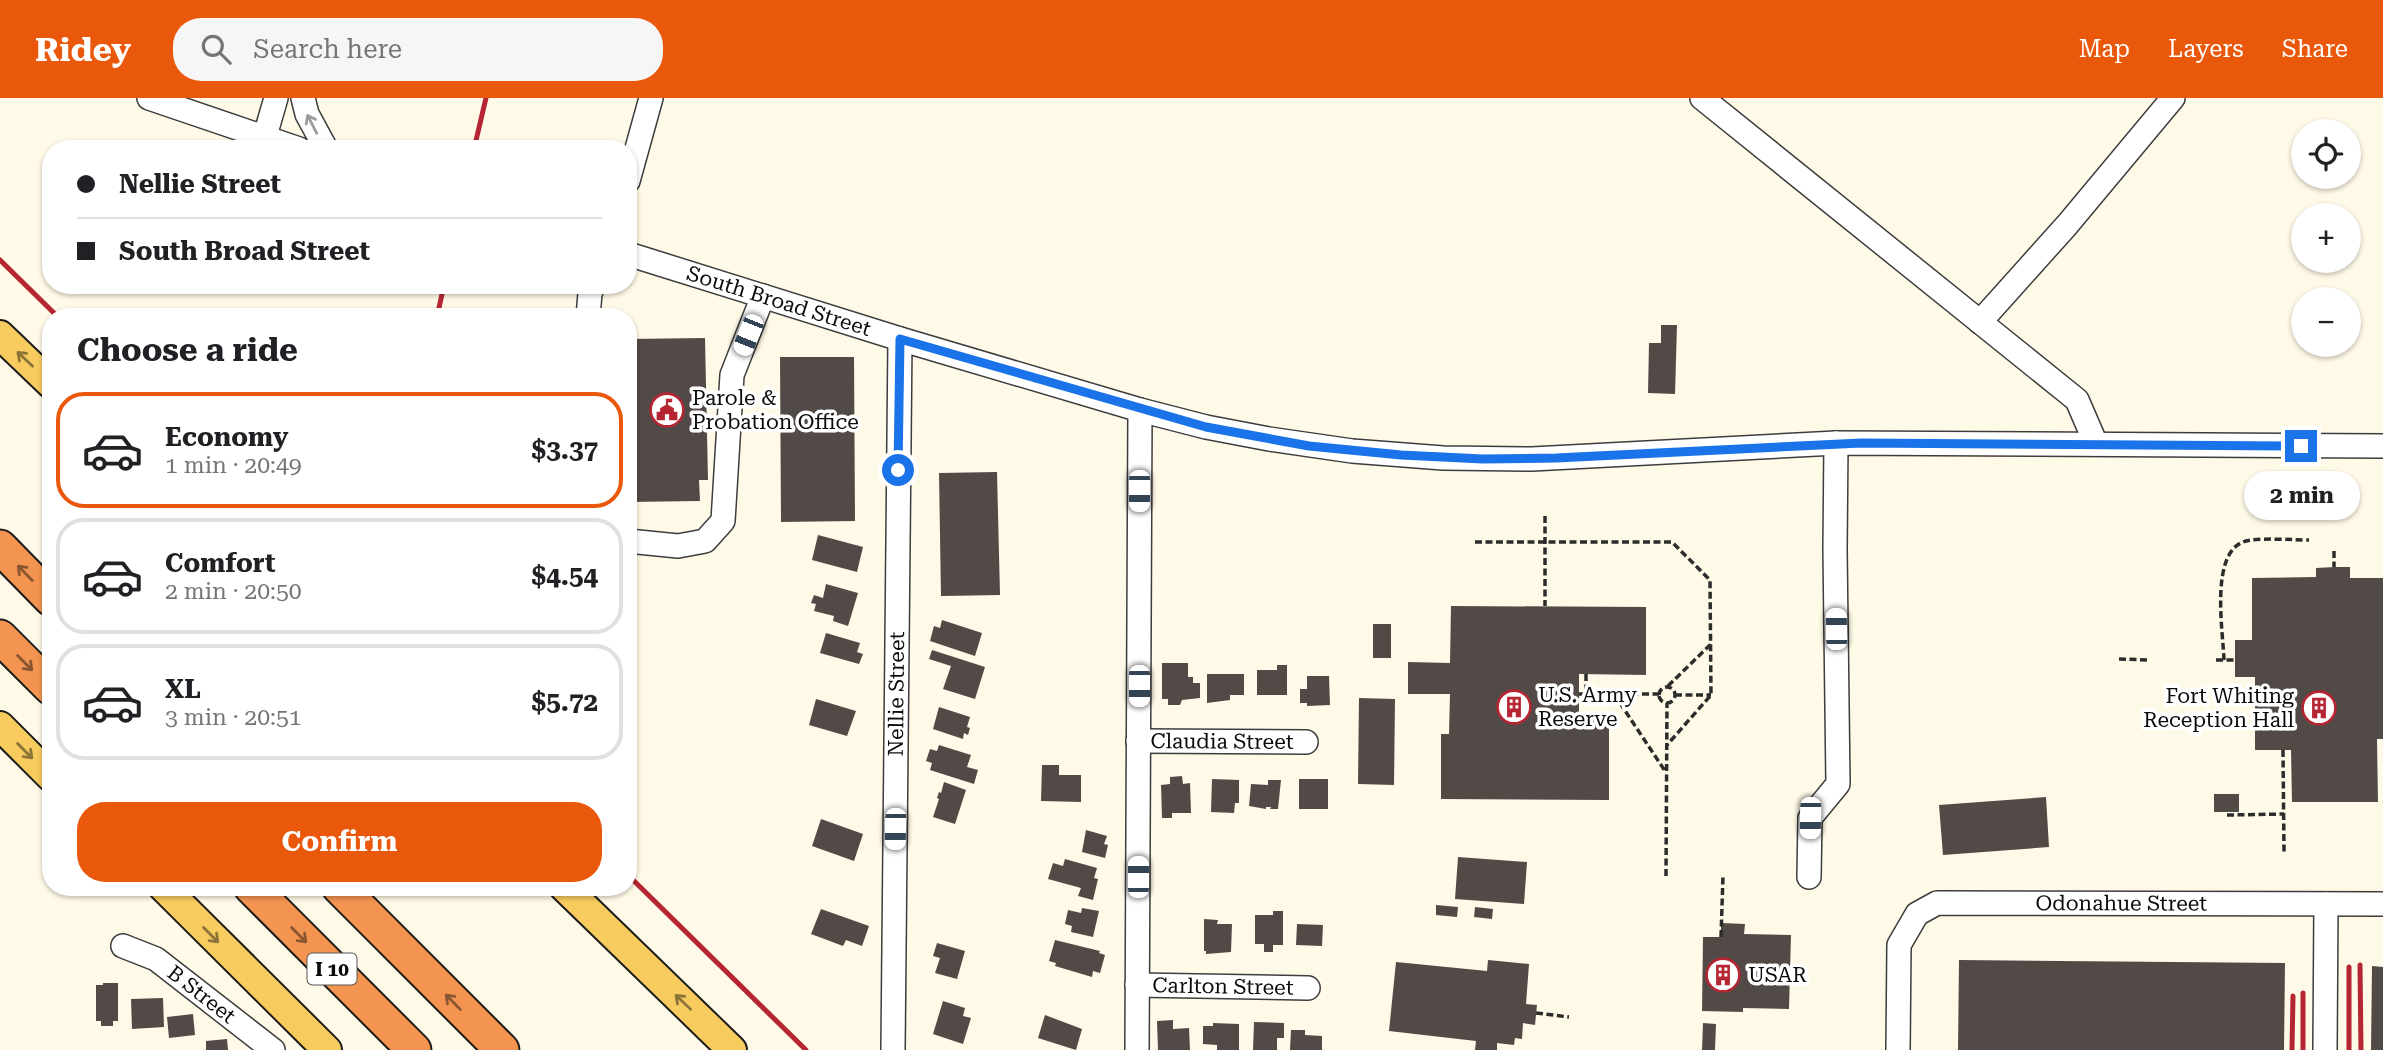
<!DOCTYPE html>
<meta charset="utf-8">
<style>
body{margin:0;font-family:"Roboto Serif",serif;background:#f6f6f6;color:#202124;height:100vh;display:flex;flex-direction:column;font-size:26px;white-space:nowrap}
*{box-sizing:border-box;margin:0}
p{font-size:23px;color:#757577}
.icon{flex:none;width:38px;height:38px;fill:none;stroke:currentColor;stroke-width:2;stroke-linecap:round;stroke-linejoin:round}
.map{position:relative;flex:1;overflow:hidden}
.side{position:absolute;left:42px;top:210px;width:595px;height:588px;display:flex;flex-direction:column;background:#fff;border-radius:28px;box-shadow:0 2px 5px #0004}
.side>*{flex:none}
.hud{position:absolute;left:42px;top:42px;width:595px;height:154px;border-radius:28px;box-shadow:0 2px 5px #0004;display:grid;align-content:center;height:154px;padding:0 35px;background:#fff}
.buttons{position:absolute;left:2291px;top:21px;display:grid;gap:14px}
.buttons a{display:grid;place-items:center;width:70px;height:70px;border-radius:50%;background:#fff;box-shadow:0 2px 5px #0004;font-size:35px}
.end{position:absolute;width:32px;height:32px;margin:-16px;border:9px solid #1a73e8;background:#fff;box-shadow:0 0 0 4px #fff}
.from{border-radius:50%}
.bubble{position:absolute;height:49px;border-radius:24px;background:#fff;box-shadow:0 2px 5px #0004;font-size:23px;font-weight:700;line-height:49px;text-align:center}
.car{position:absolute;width:21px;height:42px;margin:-21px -10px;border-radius:9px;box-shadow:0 0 5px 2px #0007;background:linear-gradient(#fff 24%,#345 0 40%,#fff 0 76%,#345 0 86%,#fff 0)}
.hud b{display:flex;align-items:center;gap:24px;height:66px;font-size:26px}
.hud b+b{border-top:2px solid #e0e0e0}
.hud i{width:18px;height:18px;background:#202124}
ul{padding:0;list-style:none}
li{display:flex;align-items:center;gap:21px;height:116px;margin:0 14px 10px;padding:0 21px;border:4px solid #e0e0e0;border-radius:28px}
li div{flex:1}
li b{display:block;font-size:26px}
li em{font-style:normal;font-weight:700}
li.selected{border-color:#ea580c}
li>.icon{width:63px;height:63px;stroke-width:1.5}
h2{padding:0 35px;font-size:32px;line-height:84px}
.button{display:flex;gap:14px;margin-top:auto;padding:14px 35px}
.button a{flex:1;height:80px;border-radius:28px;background:#ea580c;color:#fff;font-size:28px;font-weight:700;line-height:80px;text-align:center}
header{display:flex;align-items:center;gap:42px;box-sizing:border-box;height:98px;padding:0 35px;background:#ea580c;color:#fff}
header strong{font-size:33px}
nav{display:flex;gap:38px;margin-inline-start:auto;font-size:24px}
.search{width:490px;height:63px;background:#f6f6f6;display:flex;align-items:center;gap:18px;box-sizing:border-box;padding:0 24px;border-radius:28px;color:#757577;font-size:26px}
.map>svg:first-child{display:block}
.building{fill:#524a46}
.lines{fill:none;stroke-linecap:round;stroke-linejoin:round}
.minor-casing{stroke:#3d3d3d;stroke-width:26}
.major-casing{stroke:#1b1b1b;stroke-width:32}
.highway-casing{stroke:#1b1b1b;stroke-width:37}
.path{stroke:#2c2c2c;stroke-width:3.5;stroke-dasharray:7 3.5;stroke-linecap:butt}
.minor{stroke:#fff;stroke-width:23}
.major{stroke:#f7cb5e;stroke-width:28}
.highway{stroke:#f39451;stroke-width:33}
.rail{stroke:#b62532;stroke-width:5}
.oneway{stroke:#9d9d9d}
.oneway2{stroke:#8c7438}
.oneway3{stroke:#8a5631}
.route{stroke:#1a73e8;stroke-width:9}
.labels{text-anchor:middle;stroke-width:7;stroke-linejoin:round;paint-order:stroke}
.shield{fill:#fff;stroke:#545454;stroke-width:2}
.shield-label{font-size:19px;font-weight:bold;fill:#0a0a0a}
.street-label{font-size:21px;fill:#0a0a0a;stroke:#fff}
.poi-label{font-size:21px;fill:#0a0a0a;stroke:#fff;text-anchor:start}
</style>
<header>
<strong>Ridey</strong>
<div class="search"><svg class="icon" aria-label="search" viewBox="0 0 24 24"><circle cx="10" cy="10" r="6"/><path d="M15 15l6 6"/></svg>Search here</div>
<nav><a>Map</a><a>Layers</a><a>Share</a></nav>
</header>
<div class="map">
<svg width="2383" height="952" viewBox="0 0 2383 952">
<rect width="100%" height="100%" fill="#fff9e7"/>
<path class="building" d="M1661 227H1677L1675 296 1648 295 1649 245H1661Z
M705 240 708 382H699L700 403 628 404V241Z
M780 259H854L855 423 781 424Z
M997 374 1000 497 941 498 939 375Z
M818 437 863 449 857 474 812 462Z
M2334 469H2350V480H2383V641H2377L2378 704H2292L2291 652H2255V579H2235V542H2252V480L2316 479V470Z
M826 486 858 495 848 528 833 523 834 518 814 513 816 506 811 505 814 497 823 500Z
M1451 508 1646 509V577L1579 576V621H1609V702L1441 701V636H1449L1450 596H1408V564L1450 565Z
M942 522 982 535 975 558 930 543 934 528 940 530Z
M1373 526H1391V560H1373Z
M826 535 860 545 857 554 863 556 859 566 820 555Z
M932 552 985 569 975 601 943 591 951 568 929 561Z
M1162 565H1188V579H1193V585H1200V600L1182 602 1180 607H1168V601H1162Z
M1277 567H1287V597H1257V572H1277Z
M1207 576H1244V597H1230V602L1207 605Z
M1307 578H1329L1330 607 1307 608V605H1300V591H1307Z
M1359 600 1395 601 1394 687 1358 686Z
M816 601 856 613 847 638 809 627Z
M939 609 970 619 967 629 970 630 968 637 964 635 963 641 933 631Z
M939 647 971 657 967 669 978 672 974 686 930 672 932 665 926 663 930 651 937 653Z
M1042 667H1059V677H1081V704L1041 703Z
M1182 678 1183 686 1190 685 1191 715H1172V720H1162L1161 687 1170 686V679Z
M1212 681 1239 682V705H1235L1234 715 1211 714Z
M1299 681H1328V711H1299Z
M1268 682H1281L1278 711H1270L1271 709H1266V711L1249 708 1251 686 1268 687Z
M944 684 966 692 955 726 933 719 939 701 937 700 939 694 941 695Z
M2214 696H2239V714H2214Z
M2046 699 2049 749 1943 757 1939 707Z
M821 721 863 736 854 763 812 748Z
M1086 732 1107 738 1104 746 1108 747 1105 760 1082 754Z
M1458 759 1527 764 1524 806 1455 801Z
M1065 761 1097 770 1094 780 1098 781 1093 802 1078 798 1081 790 1048 781 1053 765 1063 768Z
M1436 807 1458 809 1457 819 1436 817Z
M1475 809 1493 811 1492 821 1474 819Z
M1082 810 1099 813 1093 839 1071 834 1072 828 1065 826 1068 812 1081 815Z
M821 811 869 828 862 848 846 842 843 848 811 836Z
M1273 813H1283V847H1273V854H1264V846H1255V817H1273Z
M1204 821 1218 822 1217 826H1232L1231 854 1206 856V853H1204Z
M1721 825 1745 826 1744 836 1791 837 1789 911 1743 910V914L1702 913 1703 839H1721Z
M1297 826 1323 827 1322 848 1296 847Z
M1055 842 1100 853 1099 855 1105 857 1100 875 1093 873 1092 879 1055 868 1056 865 1049 863Z
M937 845 965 853 957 881 935 875 940 860 933 858Z
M1488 862 1529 866 1526 906 1537 907 1535 927 1523 925 1522 941 1515 940 1514 947 1497 945V952H1475L1476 943 1389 933 1396 864 1487 873Z
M1959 862 2285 865 2284 952H1958Z
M2372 868 2383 869V952H2371Z
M103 885H118V923H113V928H101V923H96V887H103Z
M163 900 164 929 132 931 131 901Z
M943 903 965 910 963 918 971 920 963 946 933 936Z
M193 916 195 937 169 940 167 919Z
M1045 917 1082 931 1076 952 1038 940Z
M1173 922V931L1189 930 1190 952H1158L1157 923Z
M1254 924 1284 925V940H1277V952H1253Z
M1213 925 1239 926V952H1217V947L1203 946V928H1213Z
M1703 925 1716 926 1715 952H1702Z
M1291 932H1305V937L1322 938V952H1290Z
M227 941 228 952H206V943Z"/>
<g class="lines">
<defs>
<g id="minor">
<path d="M149 0 299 51"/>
<path d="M303 0 307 16 326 51"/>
<path d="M1702 0 2077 302 2096 346"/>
<path d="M265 38 276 0"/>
<path d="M628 83 651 0"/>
<path id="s1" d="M628 156 900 241 1140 312 1206 329 1269 341 1352 353 1443 360 1532 361 1836 345 2383 348"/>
<path d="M588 219 590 195 594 187"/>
<path d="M1980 224 2067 127 2173 0"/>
<path d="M628 443 678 448 705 443 723 423 732 277 763 198"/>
<path id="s2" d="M1138 643 1306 644"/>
<path d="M1809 779 1810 720 1838 686 1835 451 1836 345"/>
<path id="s3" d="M123 848 156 861 273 952"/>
<path id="s4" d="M1137 887 1308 890"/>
<path id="s5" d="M893 951 900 241"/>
<path d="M1137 952 1140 312"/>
<path id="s6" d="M1898 952 1899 847 1917 816 1937 805 2383 806"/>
<path d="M2325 952 2326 806"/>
</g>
<path id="major" d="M0 237 51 286
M0 628 51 679
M163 789 327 952
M564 789 732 952"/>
<path id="highway" d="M0 449 51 501
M0 539 51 590
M251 789 414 952
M339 789 502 952"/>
</defs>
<use href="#minor" class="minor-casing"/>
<use href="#major" class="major-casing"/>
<use href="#highway" class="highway-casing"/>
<path class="path" d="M1545 418V508
M1475 444H1672L1710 482 1711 597 1667 647
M2334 453V469
M2119 561 2150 562
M2216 562H2235
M2224 562C2223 533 2210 457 2243 444 2254 439 2294 442 2309 442
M1586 576V596
M1668 588 1711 546
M1659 597a8 8 0 1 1 16 0a8 8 0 1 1-16 0Z
M1579 596H1659
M1614 596 1665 673
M1675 597H1711
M2283 652 2284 754
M2227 717 2284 716
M1666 778 1667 605
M1721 839 1723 778
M1536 915 1569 919"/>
<use href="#minor" class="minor"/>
<use href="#major" class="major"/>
<use href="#highway" class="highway"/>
<path class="rail" d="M474 51 486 0
M0 162 58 219
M437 219 444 187
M628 777 806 952
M2360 867 2361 952
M2292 952 2293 898
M2303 952V895
M2349 952V869"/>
</g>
<defs><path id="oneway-shaft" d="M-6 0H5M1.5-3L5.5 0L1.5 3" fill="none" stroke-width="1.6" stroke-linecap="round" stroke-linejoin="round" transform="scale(1.75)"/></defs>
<use class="oneway" href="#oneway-shaft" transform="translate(312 26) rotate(-117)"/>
<g class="oneway2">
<use href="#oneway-shaft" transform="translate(25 261) rotate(-137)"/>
<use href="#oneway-shaft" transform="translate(25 653) rotate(45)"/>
<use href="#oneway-shaft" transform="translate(211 837) rotate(45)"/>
<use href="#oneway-shaft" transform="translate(683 904) rotate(-136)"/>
</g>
<g class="oneway3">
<use href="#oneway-shaft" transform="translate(25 475) rotate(-134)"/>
<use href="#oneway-shaft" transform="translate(25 565) rotate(45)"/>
<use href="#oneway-shaft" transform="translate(299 837) rotate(45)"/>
<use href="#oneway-shaft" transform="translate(453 904) rotate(-135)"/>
</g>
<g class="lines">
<path class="route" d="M898 372 900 241 1206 329 1309 348 1401 357 1483 361 1556 360 1861 345 2301 348"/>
</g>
<defs>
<symbol id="civic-ring" viewBox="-11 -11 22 22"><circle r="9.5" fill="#fff" stroke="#b62532" stroke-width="1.5"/><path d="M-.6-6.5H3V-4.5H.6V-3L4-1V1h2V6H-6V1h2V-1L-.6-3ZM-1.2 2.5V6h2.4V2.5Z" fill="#b62532"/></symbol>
<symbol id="building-ring" viewBox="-11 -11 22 22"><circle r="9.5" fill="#fff" stroke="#b62532" stroke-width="1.5"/><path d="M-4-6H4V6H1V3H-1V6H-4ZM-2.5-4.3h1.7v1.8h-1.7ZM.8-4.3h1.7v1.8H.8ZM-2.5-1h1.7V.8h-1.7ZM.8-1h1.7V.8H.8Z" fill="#b62532"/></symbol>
</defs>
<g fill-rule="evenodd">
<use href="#civic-ring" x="648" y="293" width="38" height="38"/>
<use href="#building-ring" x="1495" y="590" width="38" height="38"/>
<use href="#building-ring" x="2300" y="591" width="38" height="38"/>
<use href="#building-ring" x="1704" y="858" width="38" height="38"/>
</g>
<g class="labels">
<rect class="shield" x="307.5" y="855.5" width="49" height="31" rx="5"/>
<g class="shield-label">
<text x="332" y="878">I 10</text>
</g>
<g class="street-label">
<text dy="7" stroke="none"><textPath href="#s1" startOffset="158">South Broad Street</textPath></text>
<text dy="7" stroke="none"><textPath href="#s5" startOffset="355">Nellie Street</textPath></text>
<text dy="7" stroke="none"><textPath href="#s2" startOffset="84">Claudia Street</textPath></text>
<text dy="7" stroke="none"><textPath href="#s6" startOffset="348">Odonahue Street</textPath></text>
<text dy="7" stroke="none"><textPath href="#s4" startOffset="86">Carlton Street</textPath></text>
<text dy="7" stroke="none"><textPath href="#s3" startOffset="93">B Street</textPath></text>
</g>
<g class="poi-label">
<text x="692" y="307">Parole &amp;<tspan x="692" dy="24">Probation Office</tspan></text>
<text x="1538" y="604">U.S. Army<tspan x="1538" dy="24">Reserve</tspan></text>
<text x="2294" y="605" text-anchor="end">Fort Whiting<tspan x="2294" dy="24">Reception Hall</tspan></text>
<text x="1748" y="884">USAR</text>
</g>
</g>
</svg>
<div class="buttons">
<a><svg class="icon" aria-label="locate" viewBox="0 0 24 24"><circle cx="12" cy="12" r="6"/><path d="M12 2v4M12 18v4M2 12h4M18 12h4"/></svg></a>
<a>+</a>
<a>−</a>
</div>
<i class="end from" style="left:898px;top:372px"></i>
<i class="end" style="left:2301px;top:348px"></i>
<div class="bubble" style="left:2244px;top:373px;width:116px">2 min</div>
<i class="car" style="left:748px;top:237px;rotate:202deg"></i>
<i class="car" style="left:1139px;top:393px;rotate:180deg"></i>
<i class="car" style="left:1836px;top:531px;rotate:359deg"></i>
<i class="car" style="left:1139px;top:588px;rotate:180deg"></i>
<i class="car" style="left:1810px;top:720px;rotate:181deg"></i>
<i class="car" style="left:895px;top:731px;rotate:181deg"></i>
<i class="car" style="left:1138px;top:779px;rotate:0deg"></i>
<div class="hud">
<b><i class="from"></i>Nellie Street</b>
<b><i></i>South Broad Street</b>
</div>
<section class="side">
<h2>Choose a ride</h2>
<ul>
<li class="selected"><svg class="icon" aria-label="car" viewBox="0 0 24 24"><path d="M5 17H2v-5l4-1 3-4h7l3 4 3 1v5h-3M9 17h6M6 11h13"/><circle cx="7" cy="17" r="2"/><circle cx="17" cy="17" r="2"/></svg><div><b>Economy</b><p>1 min · 20:49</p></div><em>$3.37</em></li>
<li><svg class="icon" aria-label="car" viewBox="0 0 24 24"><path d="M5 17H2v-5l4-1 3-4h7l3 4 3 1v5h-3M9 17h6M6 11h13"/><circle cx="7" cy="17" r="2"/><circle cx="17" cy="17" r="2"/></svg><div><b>Comfort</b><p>2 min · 20:50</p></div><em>$4.54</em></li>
<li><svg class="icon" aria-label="car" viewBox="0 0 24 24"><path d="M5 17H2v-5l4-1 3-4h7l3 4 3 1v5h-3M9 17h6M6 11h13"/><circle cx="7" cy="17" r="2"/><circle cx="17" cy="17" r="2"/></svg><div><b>XL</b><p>3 min · 20:51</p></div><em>$5.72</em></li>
</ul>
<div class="button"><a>Confirm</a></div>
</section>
</div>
